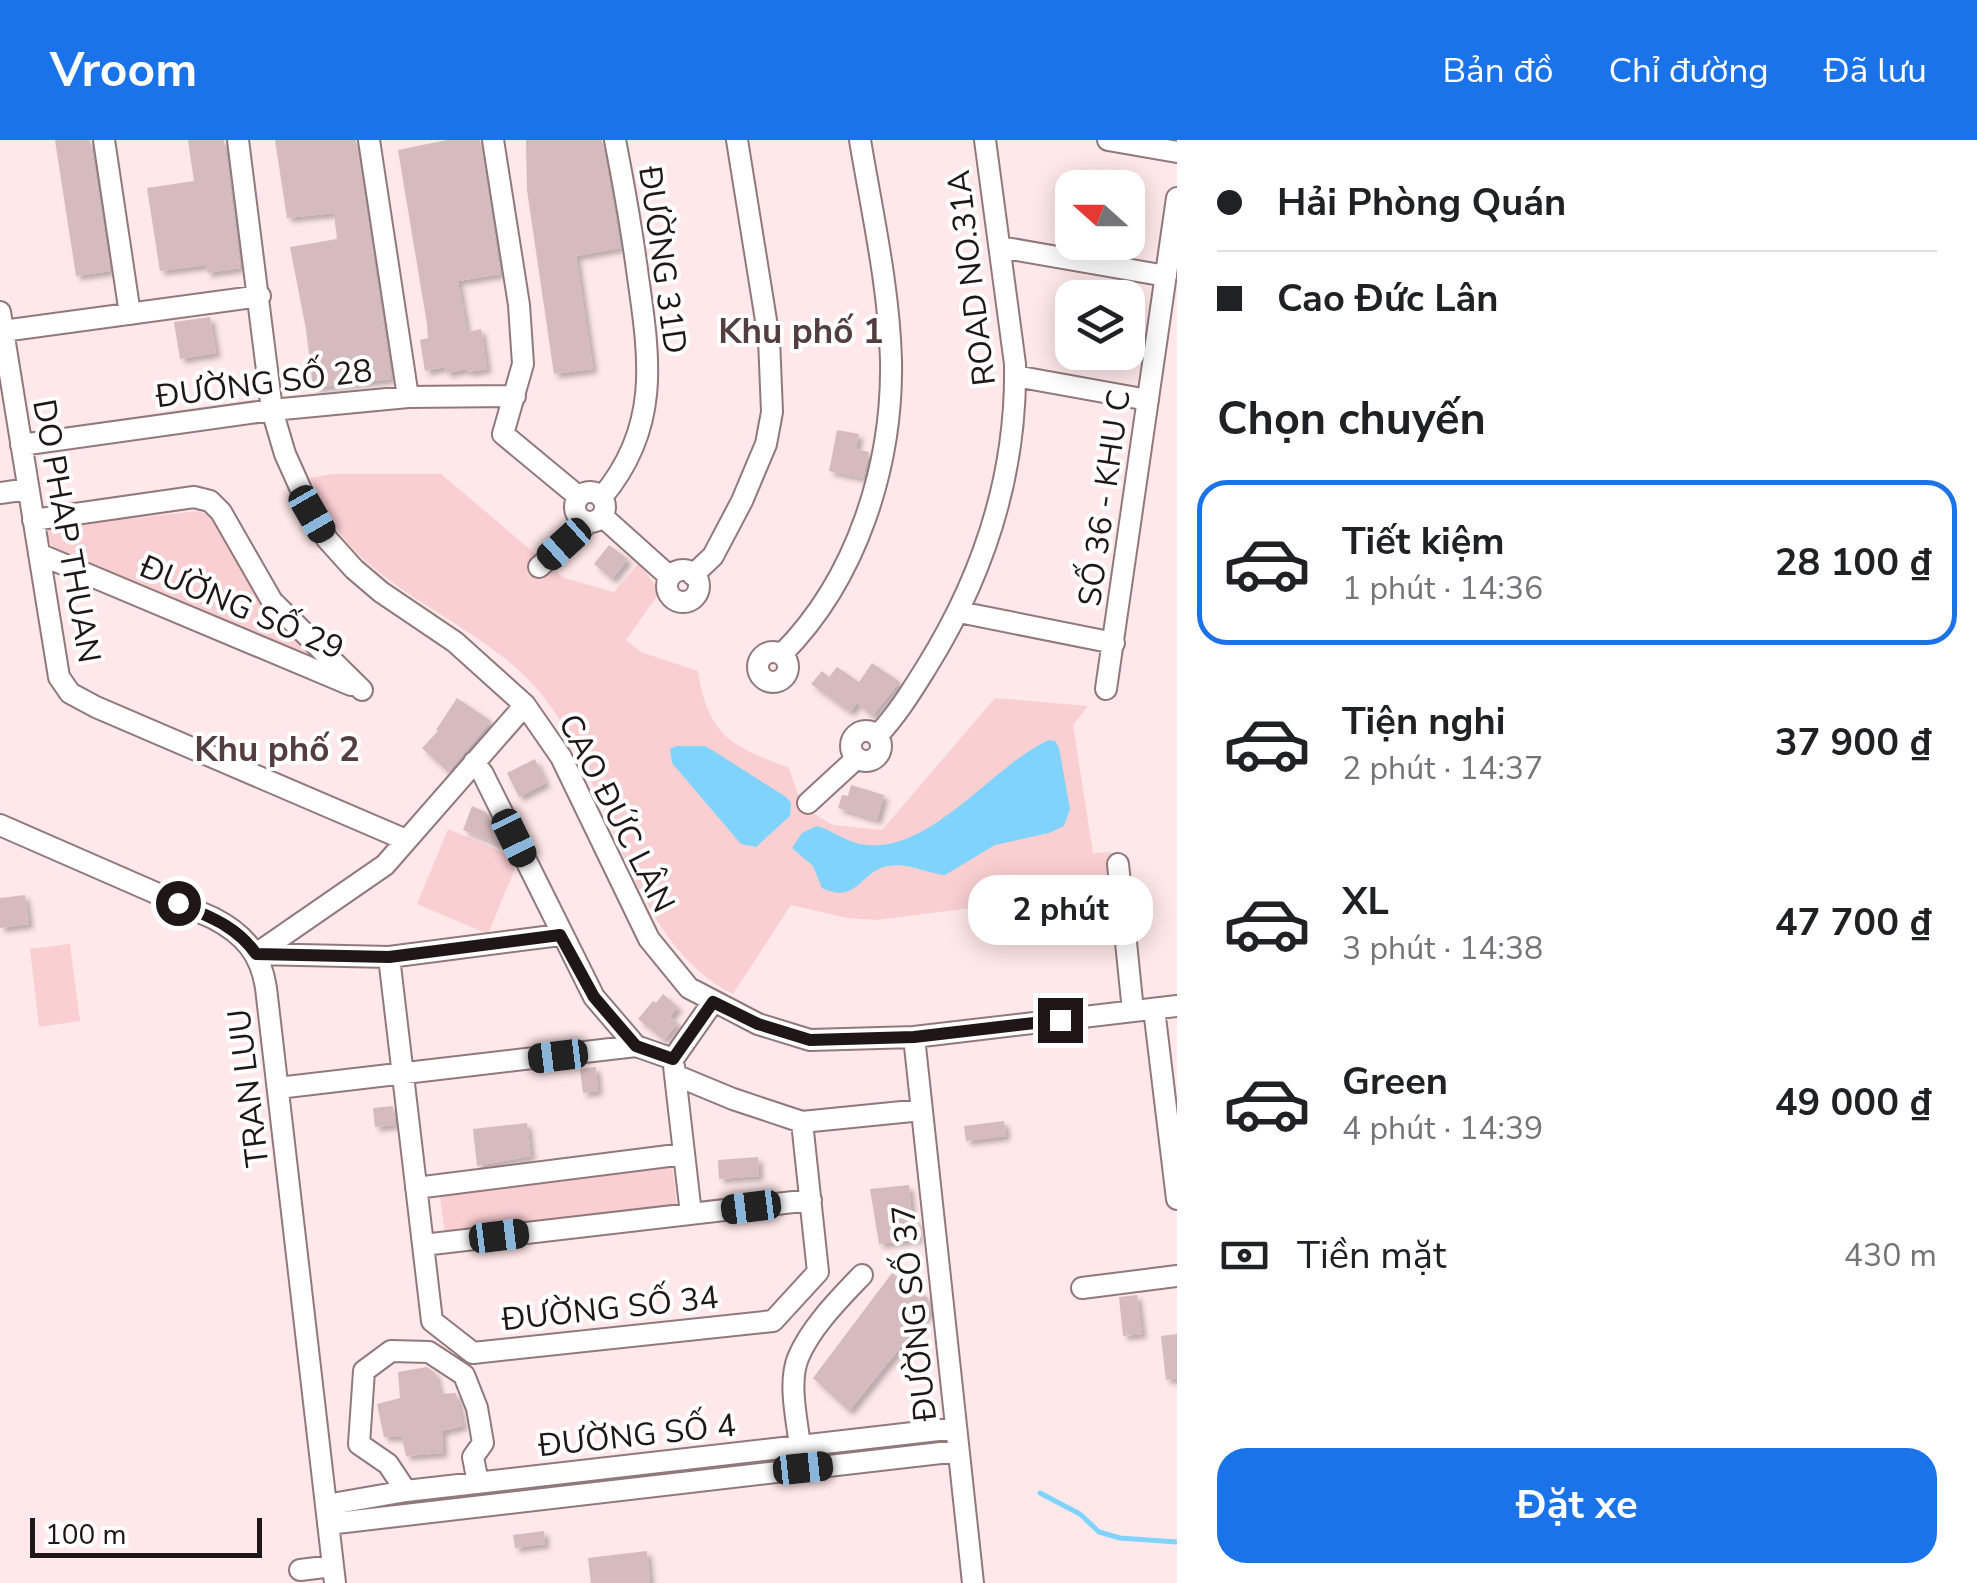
<!DOCTYPE html>
<html lang="vi">
<meta charset="utf-8">
<style>
body{margin:0;font-family:"Nunito Sans",sans-serif;background:#f2f2f2;color:#202124;height:100vh;display:flex;flex-direction:column;font-size:38px;white-space:nowrap}
*{box-sizing:border-box;margin:0}
p{font-size:32px;color:#757577}
.icon{flex:none;width:55px;height:55px;fill:none;stroke:currentColor;stroke-width:2;stroke-linecap:round;stroke-linejoin:round}
.map{position:relative;flex:1;overflow:hidden}
.side{display:flex;flex-direction:column;background:#fff;width:800px}
.side>*{flex:none}
.top-card{display:grid;align-content:center;height:220px;padding:0 40px;background:#fff}
.needle{width:65px;rotate:291deg}
.controls{position:absolute;left:1055px;top:30px;display:grid;gap:20px}
.controls a{display:grid;place-items:center;width:90px;height:90px;border-radius:20px;background:#fff;box-shadow:0 5px 25px #0003;font-size:50px}
.scale{position:absolute;left:30px;bottom:25px;width:232px;box-sizing:border-box;padding-left:10px;border:5px solid #1f1617;border-top:0;font-size:28px;line-height:35px;white-space:nowrap;color:#1f1617;-webkit-text-stroke:8px #fff;paint-order:stroke}
.end{position:absolute;width:45px;height:45px;margin:-22px;border:12px solid #1f1617;background:#fff;box-shadow:0 0 0 5px #fff}
.from{border-radius:50%}
.bubble{position:absolute;height:70px;border-radius:30px;background:#fff;box-shadow:0 5px 25px #0003;font-size:32px;font-weight:700;line-height:70px;text-align:center}
.car{position:absolute;width:30px;height:60px;margin:-30px -15px;border-radius:12px;box-shadow:0 0 8px 2px #0007;background:linear-gradient(#222 24%,#8ab4d8 0 40%,#222 0 76%,#8ab4d8 0 86%,#222 0)}
.top-card b{display:flex;align-items:center;gap:35px;height:95px;font-size:38px}
.top-card b+b{border-top:2px solid #e0e0e0}
.top-card i{width:25px;height:25px;background:#202124}
ul{padding:0;list-style:none}
li{display:flex;align-items:center;gap:30px;height:165px;margin:0 20px 15px;padding:0 20px;border:5px solid transparent;border-radius:30px}
li div{flex:1}
li b{display:block;font-size:38px}
li em{font-style:normal;font-weight:700}
li.selected{border-color:#1a73e8}
li>.icon{width:90px;height:90px;stroke-width:1.5}
h2{padding:0 40px;font-size:45px;line-height:120px}
.pay{display:flex;align-items:center;gap:25px;height:110px;padding:0 40px;font-size:38px}
.pay p{margin-inline-start:auto}
.primary-button{display:flex;gap:20px;margin-top:auto;padding:20px 40px}
.primary-button a{flex:1;height:115px;border-radius:30px;background:#1a73e8;color:#fff;font-size:40px;font-weight:700;line-height:115px;text-align:center}
header{display:flex;align-items:center;gap:60px;box-sizing:border-box;height:140px;padding:0 50px;background:#1a73e8;color:#fff}
header strong{font-size:48px}
nav{display:flex;gap:55px;margin-inline-start:auto;font-size:35px}
main{display:flex;flex:1;min-height:0}
.map>svg:first-child{display:block}
.green{fill:#facfd2}
.water{fill:#7fd3fd}
.lines{fill:none;stroke-linecap:round;stroke-linejoin:round}
.stream{stroke:#7fd3fd;stroke-width:5}
.building{fill:#d5bbbd;filter:url(#shadow)}
.minor-casing{stroke:#91797b;stroke-width:24}
.minor{stroke:#fff;stroke-width:20}
.route{stroke:#1f1617;stroke-width:12}
.labels{text-anchor:middle;stroke-width:8;stroke-linejoin:round;paint-order:stroke}
.street-label{font-size:32px;fill:#1f1617;stroke:#fff}
.neighbourhood-label{font-size:35px;font-weight:bold;fill:#533e3f;stroke:#fff}
</style>
<header>
<strong>Vroom</strong>
<nav><a>Bản đồ</a><a>Chỉ đường</a><a>Đã lưu</a></nav>
</header>
<main>
<div class="map">
<svg width="1177" height="1443" viewBox="0 0 1177 1443">
<defs>
<filter id="shadow"><feDropShadow dx="4.5" dy="4.5" stdDeviation="2.5" flood-color="#0004"/></filter>
</defs>
<rect width="100%" height="100%" fill="#fee8e9"/>
<path class="green" d="M332 334H441L564 438 614 452 639 423 660 452 626 500 641 512 698 531C708 596 731 606 789 628L802 667 833 685 882 690 995 558 1088 566 1073 585 1093 713 1111 712V750L877 780 847 778 791 765 733 854C631 802 613 653 549 564 499 495 412 469 353 409 334 390 322 361 310 338Z
M199 371 214 378 268 471 325 523 56 410 45 397 49 387Z
M448 689 519 719 488 794 417 764Z
M70 804 80 881 39 887 30 809Z
M672 1025 677 1065 445 1095 440 1055Z"/>
<path class="water" d="M1049 600 1055 601 1059 608 1070 669 1064 686 1049 693 995 705 945 735C926 733 907 722 888 726 860 731 858 765 822 748L813 726 792 708 802 693 817 686C832 690 845 701 860 704 928 718 992 625 1049 600Z
M676 606H705L712 610 786 657 791 663 790 676 756 707 741 704 672 623 670 609Z"/>
<g class="lines">
<path class="stream" d="M1040 1353 1080 1374 1099 1392 1120 1398 1177 1402"/>
</g>
<path class="building" d="M55 0H90L110 131 76 136Z
M188 0H224L240 128 207 133 206 125 160 131 147 48 194 41Z
M275 0H356L391 239 313 248 306 189 290 107 337 99 334 73 287 78Z
M447 0H480L500 134 458 141 467 192 481 189 487 229 467 232V229L446 233 445 227 425 231 420 200 428 198 427 184 398 10Z
M526 0H602L620 108 576 116 593 229 554 234 527 50Z
M210 177 216 213 180 219 174 182Z
M837 290 859 294 856 309 869 312 863 338 829 331Z
M609 405 628 419 612 439 594 424Z
M872 523 900 542 872 576 857 563 850 572 811 544 822 531 829 537 837 527 859 542Z
M457 558 491 581 448 632 422 608 438 591 436 590Z
M535 619 546 643 519 657 507 633Z
M851 645 884 655 877 680 838 668 842 655 848 656Z
M472 666 486 672 503 706 463 690Z
M25 755 29 784 0 788V758Z
M663 854 678 867 670 877 678 883 664 900 638 879 653 861 656 863Z
M596 927 598 951 583 953 580 929Z
M393 966 395 985 375 987 373 968Z
M1004 981 1006 996 966 1001 964 986Z
M527 983 531 1016 477 1026 473 989Z
M758 1017 759 1036 719 1039 718 1020Z
M909 1045 912 1080H916L919 1099 879 1104 870 1049Z
M892 1133 928 1158 930 1171 849 1271 813 1238Z
M1137 1155 1142 1194 1123 1196 1119 1157Z
M1177 1194V1238L1166 1240 1161 1196Z
M427 1227 435 1233 440 1254 456 1253 463 1286 442 1291 443 1313 406 1316 402 1297H384L377 1264 400 1258 398 1232Z
M544 1391 545 1404 515 1408 513 1395Z
M647 1411 650 1443H591L588 1418Z"/>
<g class="lines">
<defs>
<path id="minor" d="M104 0 130 174
M238 0 272 270 285 314 312 374 327 399 354 429 381 452 455 502 525 565 561 617 649 799 689 848 758 884 810 900 914 897 1177 866
M369 0 408 257
M493 0 519 165 523 224 503 294 579 357
M1108 0 1177 12
M1000 107 1166 136
M0 172 59 537 70 553 96 567 406 700
M3 191 260 156
M1015 236 1148 260
M21 305 272 270 408 257 515 256
M575 367a15 15 0 1 1 30 0a15 15 0 1 1-30 0Z
M0 353 28 349
M602 357C660 288 650 220 638 137 632 91 624 46 615 0
M602 376 670 437
M33 380 194 357 210 361 221 372 272 461 362 550
M39 414 351 545
M539 427 589 382
M667 446a16 16 0 1 1 32 0a16 16 0 1 1-32 0Z
M693 435 713 416 742 361 766 304 772 272 769 199 737 0
M959 472 1114 503
M758 527a15 15 0 1 1 30 0a15 15 0 1 1-30 0Z
M782 514C857 439 893 325 891 220 889 147 872 72 860 0
M1106 549 1177 58
M851 606a15 15 0 1 1 30 0a15 15 0 1 1-30 0Z
M877 596C897 575 911 552 926 528 984 435 1017 334 1015 224L985 0
M474 622 483 634 594 857 636 906
M808 663 857 618
M0 685 213 778C244 794 261 814 266 848L335 1443
M1118 724 1133 871
M256 814 385 725 525 565
M256 814 389 817 560 795
M389 817 432 1181 473 1213 773 1181 818 1132 802 982
M1154 869 1177 1059
M914 897 973 1443
M674 926 691 1074
M675 935 733 959 802 982 922 970
M278 948 636 906 673 919 713 862
M416 1048 684 1014
M423 1105 811 1060
M1082 1148 1177 1136
M800 1306C797 1280 788 1243 798 1218 810 1188 840 1158 862 1135
M406 1351 388 1324 359 1304 364 1231 391 1211 429 1212 464 1235 477 1268 483 1303 473 1317 478 1343
M326 1365 406 1351 956 1288
M328 1384 958 1311
M300 1430 333 1426"/>
</defs>
<use href="#minor" class="minor-casing"/>
<use href="#minor" class="minor"/>
</g>
<g class="lines">
<path class="route" d="M178 763C208 776 237 786 256 814L389 817 560 795 594 857 636 906 673 919 713 862 758 884 810 900 914 897 1060 880"/>
</g>
<g class="labels">
<g class="street-label">
<text transform="translate(663 120) rotate(82)" y="11">ĐƯỜNG 31D</text>
<text transform="translate(971 138) rotate(-97)" y="11">ROAD NO.31A</text>
<text transform="translate(264 243) rotate(-7)" y="11">ĐƯỜNG SỐ 28</text>
<text transform="translate(1104 358) rotate(-82)" y="11">SỐ 36 - KHU C</text>
<text transform="translate(67 391) rotate(80)" y="11">DO PHAP THUAN</text>
<text transform="translate(242 467) rotate(23)" y="11">ĐƯỜNG SỐ 29</text>
<text transform="translate(617 673) rotate(63)" y="11">CAO ĐỨC LÂN</text>
<text transform="translate(248 948) rotate(-97)" y="11">TRAN LUU</text>
<text transform="translate(610 1168) rotate(-6)" y="11">ĐƯỜNG SỐ 34</text>
<text transform="translate(914 1173) rotate(-96)" y="11">ĐƯỜNG SỐ 37</text>
<text transform="translate(637 1295) rotate(-6)" y="11">ĐƯỜNG SỐ 4</text>
</g>
<g class="neighbourhood-label">
<text x="801" y="203">Khu phố 1</text>
<text x="277" y="621">Khu phố 2</text>
</g>
</g>
</svg>
<div class="controls">
<a><svg class="needle" viewBox="-14 -14 28 28"><path d="M0-13l5 13h-10z" fill="#e53935"/><path d="M0 13l5-13h-10z" fill="#757577"/></svg></a>
<a><svg class="icon" aria-label="layers" viewBox="0 0 24 24"><path d="M12 4l9 5-9 5-9-5zM3 14l9 5 9-5"/></svg></a>
</div>
<div class="scale">100 m</div>
<i class="end from" style="left:178px;top:763px"></i>
<i class="end" style="left:1060px;top:880px"></i>
<div class="bubble" style="left:968px;top:735px;width:185px">2 phút</div>
<i class="car" style="left:312px;top:374px;rotate:150deg"></i>
<i class="car" style="left:564px;top:404px;rotate:228deg"></i>
<i class="car" style="left:514px;top:698px;rotate:154deg"></i>
<i class="car" style="left:558px;top:916px;rotate:263deg"></i>
<i class="car" style="left:751px;top:1067px;rotate:263deg"></i>
<i class="car" style="left:499px;top:1096px;rotate:83deg"></i>
<i class="car" style="left:803px;top:1328px;rotate:84deg"></i>
</div>
<section class="side">
<div class="top-card">
<b><i class="from"></i>Hải Phòng Quán</b>
<b><i></i>Cao Đức Lân</b>
</div>
<h2>Chọn chuyến</h2>
<ul>
<li class="selected"><svg class="icon" aria-label="car" viewBox="0 0 24 24"><path d="M5 17H2v-5l4-1 3-4h7l3 4 3 1v5h-3M9 17h6M6 11h13"/><circle cx="7" cy="17" r="2"/><circle cx="17" cy="17" r="2"/></svg><div><b>Tiết kiệm</b><p>1 phút · 14:36</p></div><em>28 100 ₫</em></li>
<li><svg class="icon" aria-label="car" viewBox="0 0 24 24"><path d="M5 17H2v-5l4-1 3-4h7l3 4 3 1v5h-3M9 17h6M6 11h13"/><circle cx="7" cy="17" r="2"/><circle cx="17" cy="17" r="2"/></svg><div><b>Tiện nghi</b><p>2 phút · 14:37</p></div><em>37 900 ₫</em></li>
<li><svg class="icon" aria-label="car" viewBox="0 0 24 24"><path d="M5 17H2v-5l4-1 3-4h7l3 4 3 1v5h-3M9 17h6M6 11h13"/><circle cx="7" cy="17" r="2"/><circle cx="17" cy="17" r="2"/></svg><div><b>XL</b><p>3 phút · 14:38</p></div><em>47 700 ₫</em></li>
<li><svg class="icon" aria-label="car" viewBox="0 0 24 24"><path d="M5 17H2v-5l4-1 3-4h7l3 4 3 1v5h-3M9 17h6M6 11h13"/><circle cx="7" cy="17" r="2"/><circle cx="17" cy="17" r="2"/></svg><div><b>Green</b><p>4 phút · 14:39</p></div><em>49 000 ₫</em></li>
</ul>
<div class="pay"><svg class="icon" aria-label="cash" viewBox="0 0 24 24"><path d="M3 7h18v10H3z"/><circle cx="12" cy="12" r="2"/></svg>Tiền mặt<p>430 m</p></div>
<div class="primary-button"><a>Đặt xe</a></div>
</section>
</main>
